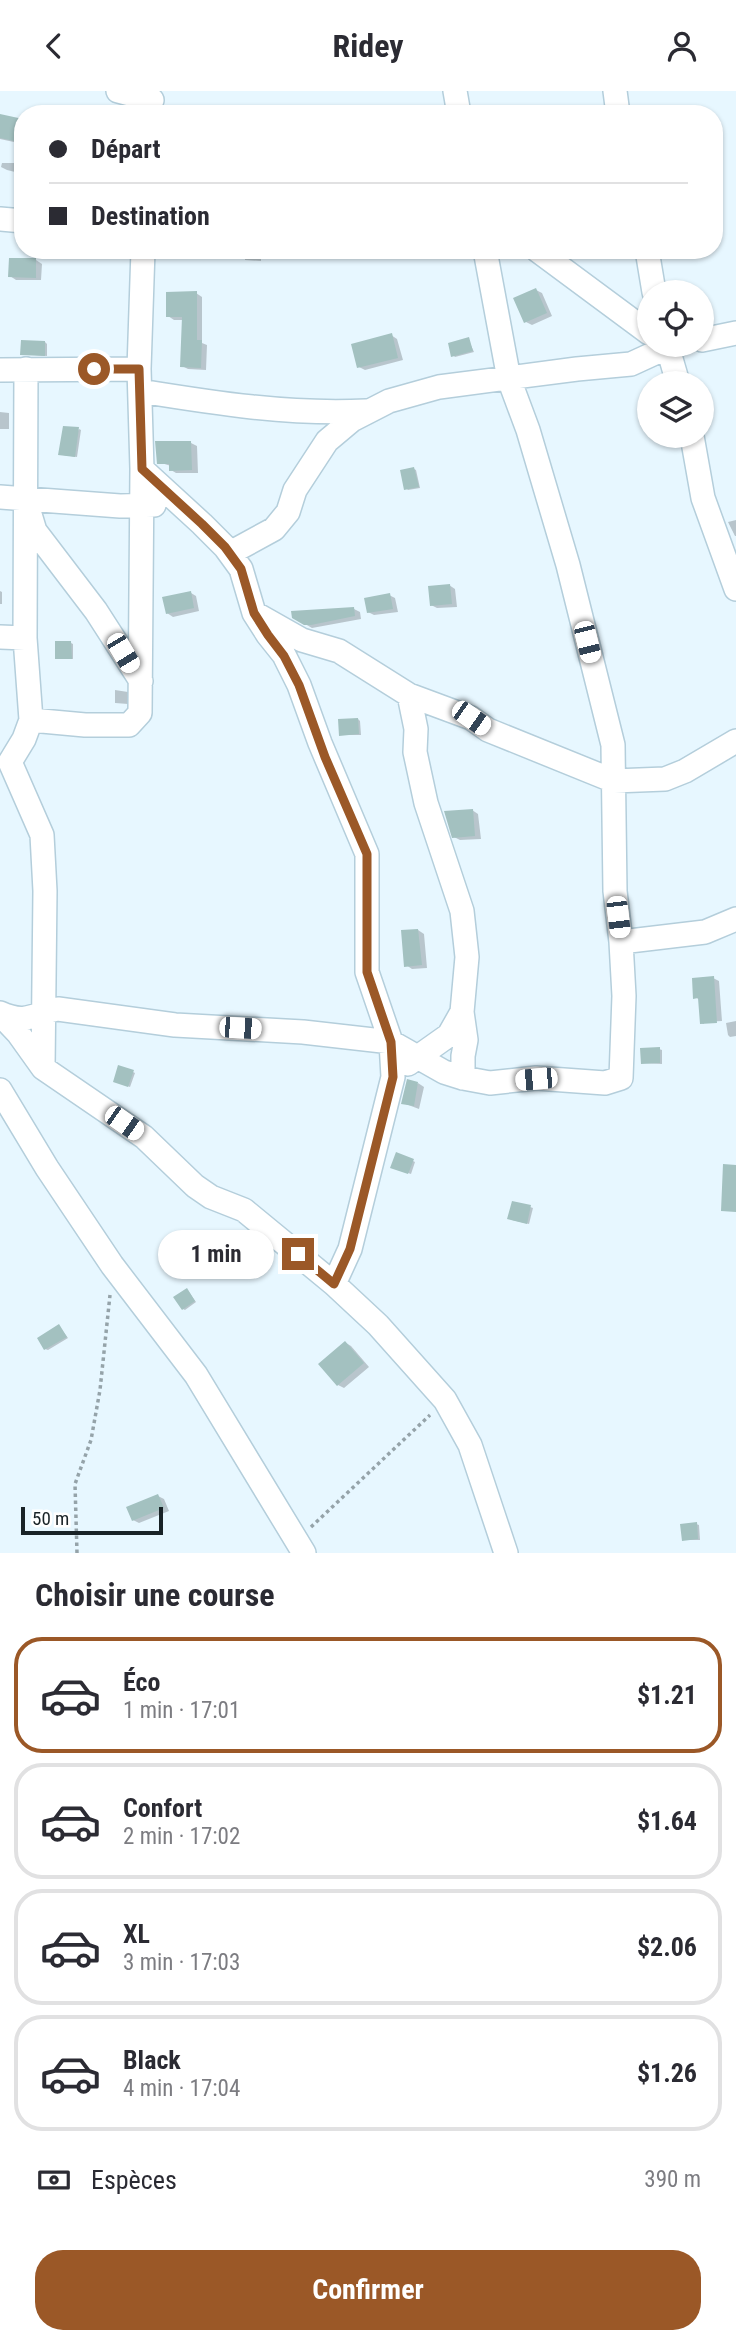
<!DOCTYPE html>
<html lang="fr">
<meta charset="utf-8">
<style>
body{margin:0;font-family:"Roboto Condensed",sans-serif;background:#f2f2f3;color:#2b2b33;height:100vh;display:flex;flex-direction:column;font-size:26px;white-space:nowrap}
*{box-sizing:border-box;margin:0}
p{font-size:23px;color:#7c7c81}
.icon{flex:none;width:38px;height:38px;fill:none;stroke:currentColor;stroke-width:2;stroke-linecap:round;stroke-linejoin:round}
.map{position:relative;height:1462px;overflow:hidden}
.panel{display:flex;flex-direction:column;background:#fff;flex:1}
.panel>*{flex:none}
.top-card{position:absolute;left:14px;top:14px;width:709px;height:154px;border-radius:28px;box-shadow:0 2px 5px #0004;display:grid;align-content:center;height:154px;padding:0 35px;background:#fff}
.tools{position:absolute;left:637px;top:189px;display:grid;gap:14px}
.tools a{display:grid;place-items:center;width:77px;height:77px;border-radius:50%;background:#fff;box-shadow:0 2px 5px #0004;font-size:35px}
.scale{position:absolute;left:21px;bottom:18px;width:142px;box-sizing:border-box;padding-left:7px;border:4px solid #192327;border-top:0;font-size:19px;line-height:24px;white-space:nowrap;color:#192327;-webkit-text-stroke:5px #fff;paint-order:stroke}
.end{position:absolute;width:32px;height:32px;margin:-16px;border:9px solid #9b5827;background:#fff;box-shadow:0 0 0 4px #fff}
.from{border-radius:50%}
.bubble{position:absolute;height:49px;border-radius:24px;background:#fff;box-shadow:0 2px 5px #0004;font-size:23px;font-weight:700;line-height:49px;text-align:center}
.car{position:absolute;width:21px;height:42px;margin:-21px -10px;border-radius:9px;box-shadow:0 0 5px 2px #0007;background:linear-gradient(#fff 24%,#345 0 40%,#fff 0 76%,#345 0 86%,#fff 0)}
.top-card b{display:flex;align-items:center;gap:24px;height:66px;font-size:26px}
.top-card b+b{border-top:2px solid #e1e1e2}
.top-card i{width:18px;height:18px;background:#2b2b33}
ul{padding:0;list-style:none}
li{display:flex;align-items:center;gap:21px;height:116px;margin:0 14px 10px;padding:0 21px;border:4px solid #e1e1e2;border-radius:28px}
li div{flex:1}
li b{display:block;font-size:26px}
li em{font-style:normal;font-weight:700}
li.active{border-color:#9b5827}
li>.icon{width:63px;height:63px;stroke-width:1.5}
h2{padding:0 35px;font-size:32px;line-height:84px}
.pay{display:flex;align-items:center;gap:18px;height:77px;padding:0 35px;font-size:26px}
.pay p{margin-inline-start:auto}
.primary-button{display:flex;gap:14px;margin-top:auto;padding:14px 35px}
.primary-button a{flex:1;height:80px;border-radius:28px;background:#9b5827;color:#fff;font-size:28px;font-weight:700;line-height:80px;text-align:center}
header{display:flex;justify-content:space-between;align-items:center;height:91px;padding:0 35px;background:#fff;font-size:32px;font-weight:700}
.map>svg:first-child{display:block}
.shadow{fill:#0003}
.building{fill:#a3c1c0}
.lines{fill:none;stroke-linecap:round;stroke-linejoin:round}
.minor-casing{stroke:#b4cedb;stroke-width:26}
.path{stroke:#95a3a9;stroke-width:3.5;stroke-dasharray:3.5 3.5;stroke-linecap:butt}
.minor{stroke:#fff;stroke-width:23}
.route{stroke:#9b5827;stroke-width:9}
</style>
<header><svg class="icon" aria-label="back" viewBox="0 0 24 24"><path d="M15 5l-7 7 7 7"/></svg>Ridey<svg class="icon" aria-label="person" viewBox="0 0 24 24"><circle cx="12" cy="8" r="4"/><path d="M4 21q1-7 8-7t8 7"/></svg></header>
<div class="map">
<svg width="736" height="1462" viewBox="0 0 736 1462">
<rect width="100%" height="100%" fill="#e7f7ff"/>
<path class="shadow" d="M0 25 23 30V53L0 48Z
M2 72H23V83L7 79 1 76Z
M245 159H261V170L245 169Z
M36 169 42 173 41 189H16L10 185Z
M536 199 542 202 552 225 532 234 526 231Z
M196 202 202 206V252L207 254 206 279 188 278 182 275 183 229H174L168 225Z
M391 244 397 248 403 269 365 279 359 276Z
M468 248 474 261 455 266 453 264Z
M45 251 47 253V265L22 263Z
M0 321 9 322V338H0Z
M79 338 81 339 77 366 63 364Z
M191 352 197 355 198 382H176L171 379V375L158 371Z
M414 378 416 379 420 397 408 399 406 397Z
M736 429V445H735L728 431Z
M449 494 455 498 457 516 437 517 431 514Z
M0 500 2 501V513H0Z
M191 502 196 505 199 520 173 526 167 522Z
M389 504 395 507 398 521 374 524 368 521Z
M354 518 360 521 361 528 312 537 293 526Z
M71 552 73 553V568L57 567Z
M115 599 128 601V613L115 612Z
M358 628 360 630 361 644H341Z
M472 719 478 723 481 748 460 749 454 746Z
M418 839 424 843 427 877 412 878 406 874Z
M713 887 719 890 722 930 704 931V933L701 932 700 909 695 906Z
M736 930V945L730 946 728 944 726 932Z
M659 958 662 959V973L643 972Z
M133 981 135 982 130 996 117 991Z
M418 992 424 996 419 1018 403 1012Z
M413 1070 415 1071 411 1083 394 1077Z
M530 1116 533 1117 529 1133 512 1129Z
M189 1201 196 1211 185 1219 183 1218Z
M59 1235 68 1247 48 1259 45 1258Z
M346 1252 351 1255 369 1276 344 1297 338 1294Z
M158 1405 164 1408 169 1420 139 1432 133 1429Z
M696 1433 699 1434 700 1449H684Z"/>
<path class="building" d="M0 23 23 28 19 51 0 47Z
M9 167H36V187L8 186Z
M536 197 547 222 524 232 513 207Z
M197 200V249H202L201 277 180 276 182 226H166V201Z
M392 242 398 267 357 277 351 253Z
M469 246 473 260 451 266 448 252Z
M21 249 45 250V265L20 264Z
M63 335 79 336 75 366 58 364Z
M155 350H191L192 379 169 380V373H157Z
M414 376 419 396 404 399 400 379Z
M450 493 452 513 430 515 428 495Z
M191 500 194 517 166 523 162 506Z
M390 502 393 518 367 522 364 507Z
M354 516 355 525 311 534H304L292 527 291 520Z
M55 550H71L72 568H55Z
M358 627 359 643 339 645 338 628Z
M473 718 475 745 452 747 444 720Z
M418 838 422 874 404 876 401 839Z
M714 885 717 932 700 933 698 907 693 908 692 887Z
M660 956V972L641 973 640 957Z
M118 974 134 979 128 996 113 991Z
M407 988 418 991 414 1015 401 1013Z
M396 1061 414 1068 408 1083 390 1077Z
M723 1073 736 1074V1121L721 1120Z
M512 1110 531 1114 527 1133 507 1128Z
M187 1197 195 1210 182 1219 173 1206Z
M59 1233 67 1246 44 1259 37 1247Z
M345 1250 364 1272 337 1295 318 1273Z
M158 1403 164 1417 132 1430 126 1416Z
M697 1431 698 1448 682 1450 680 1433Z"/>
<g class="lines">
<defs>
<path id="minor" d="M118 0 152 9
M455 0 459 23
M615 0 618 23
M0 128 23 130
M537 159 649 242
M647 159 654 201
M702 249 736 242
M667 254 678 292
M0 279 139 278
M140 300C214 312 290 324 366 320
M692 345 703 407 736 498
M142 378 202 433 225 456 241 478 254 522 268 544 284 564 299 594 320 652 367 763V881L391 951 393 986 350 1158 334 1193
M0 406 120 415 154 414
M29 420 35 440 96 520 141 590
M230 462 274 438 288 421 295 399 327 350 352 329 389 310 439 296 577 278 631 273 668 256 678 254
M256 523 302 549 339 560 409 604 471 627 488 639 614 690 665 688 685 680 736 650
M0 546 25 547
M409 604 416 638 415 661 426 712 462 820 467 866 462 921 466 949 463 965V987
M31 629 85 634H129L140 622 142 378 139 278 143 159
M10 671 24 648 31 629 25 547 26 278
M10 671 42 744 45 800 43 977
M621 851 705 841 736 828
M0 922C27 934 33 923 58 918L175 934 303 941 391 951 444 981 463 987 490 992 536 987 605 992 621 987 624 905 621 851 615 800 613 654 568 474 528 339 509 288 485 159
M0 923 18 942 43 977 144 1046 195 1095 211 1106 244 1119 334 1193 378 1234 445 1309 470 1354 506 1462
M408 973 449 944 462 921
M0 999 47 1077 112 1174 196 1284 304 1462"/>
</defs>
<use href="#minor" class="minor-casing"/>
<path class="path" d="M311 1436 430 1324
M77 1462 75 1393 91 1349 100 1299 110 1204"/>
<use href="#minor" class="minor"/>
</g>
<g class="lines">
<path class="route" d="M94 278H139L142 378 202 433 225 456 241 478 254 522 268 544 284 565 299 594 325 666 367 763V881L391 951 393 986 350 1158 334 1193 298 1163"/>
</g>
</svg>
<div class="tools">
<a><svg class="icon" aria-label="locate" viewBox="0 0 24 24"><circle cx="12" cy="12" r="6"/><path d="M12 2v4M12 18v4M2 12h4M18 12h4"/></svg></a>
<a><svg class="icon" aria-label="layers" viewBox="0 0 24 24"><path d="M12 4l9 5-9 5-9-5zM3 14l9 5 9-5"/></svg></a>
</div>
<div class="scale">50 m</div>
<i class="end from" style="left:94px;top:278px"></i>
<i class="end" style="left:298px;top:1163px"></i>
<div class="bubble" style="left:158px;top:1139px;width:116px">1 min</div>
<i class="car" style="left:587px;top:551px;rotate:166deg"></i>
<i class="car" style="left:123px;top:562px;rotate:149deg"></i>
<i class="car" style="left:471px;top:627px;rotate:125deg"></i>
<i class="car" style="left:618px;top:826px;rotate:173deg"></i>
<i class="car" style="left:240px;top:937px;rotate:93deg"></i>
<i class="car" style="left:536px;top:988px;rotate:265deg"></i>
<i class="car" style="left:124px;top:1032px;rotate:125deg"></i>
<div class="top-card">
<b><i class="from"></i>Départ</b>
<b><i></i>Destination</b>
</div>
</div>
<section class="panel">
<h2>Choisir une course</h2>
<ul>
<li class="active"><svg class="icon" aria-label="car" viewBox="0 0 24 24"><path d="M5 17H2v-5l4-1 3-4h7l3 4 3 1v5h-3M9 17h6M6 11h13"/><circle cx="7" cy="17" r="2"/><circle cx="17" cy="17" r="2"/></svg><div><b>Éco</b><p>1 min · 17:01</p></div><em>$1.21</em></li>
<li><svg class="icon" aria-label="car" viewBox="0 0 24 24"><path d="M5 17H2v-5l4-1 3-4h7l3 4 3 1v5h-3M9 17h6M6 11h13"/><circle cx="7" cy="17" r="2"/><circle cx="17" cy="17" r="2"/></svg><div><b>Confort</b><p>2 min · 17:02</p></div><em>$1.64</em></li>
<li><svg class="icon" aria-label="car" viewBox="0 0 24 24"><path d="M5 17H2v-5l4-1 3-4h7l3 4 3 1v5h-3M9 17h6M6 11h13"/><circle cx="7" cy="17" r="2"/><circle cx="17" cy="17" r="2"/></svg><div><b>XL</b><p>3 min · 17:03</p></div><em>$2.06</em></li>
<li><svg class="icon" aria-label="car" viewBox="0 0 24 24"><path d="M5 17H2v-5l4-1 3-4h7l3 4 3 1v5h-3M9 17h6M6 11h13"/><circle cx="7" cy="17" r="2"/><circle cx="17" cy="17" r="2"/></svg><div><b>Black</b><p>4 min · 17:04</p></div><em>$1.26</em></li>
</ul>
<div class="pay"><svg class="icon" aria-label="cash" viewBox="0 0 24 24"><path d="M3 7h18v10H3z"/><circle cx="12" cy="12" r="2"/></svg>Espèces<p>390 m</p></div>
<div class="primary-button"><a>Confirmer</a></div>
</section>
